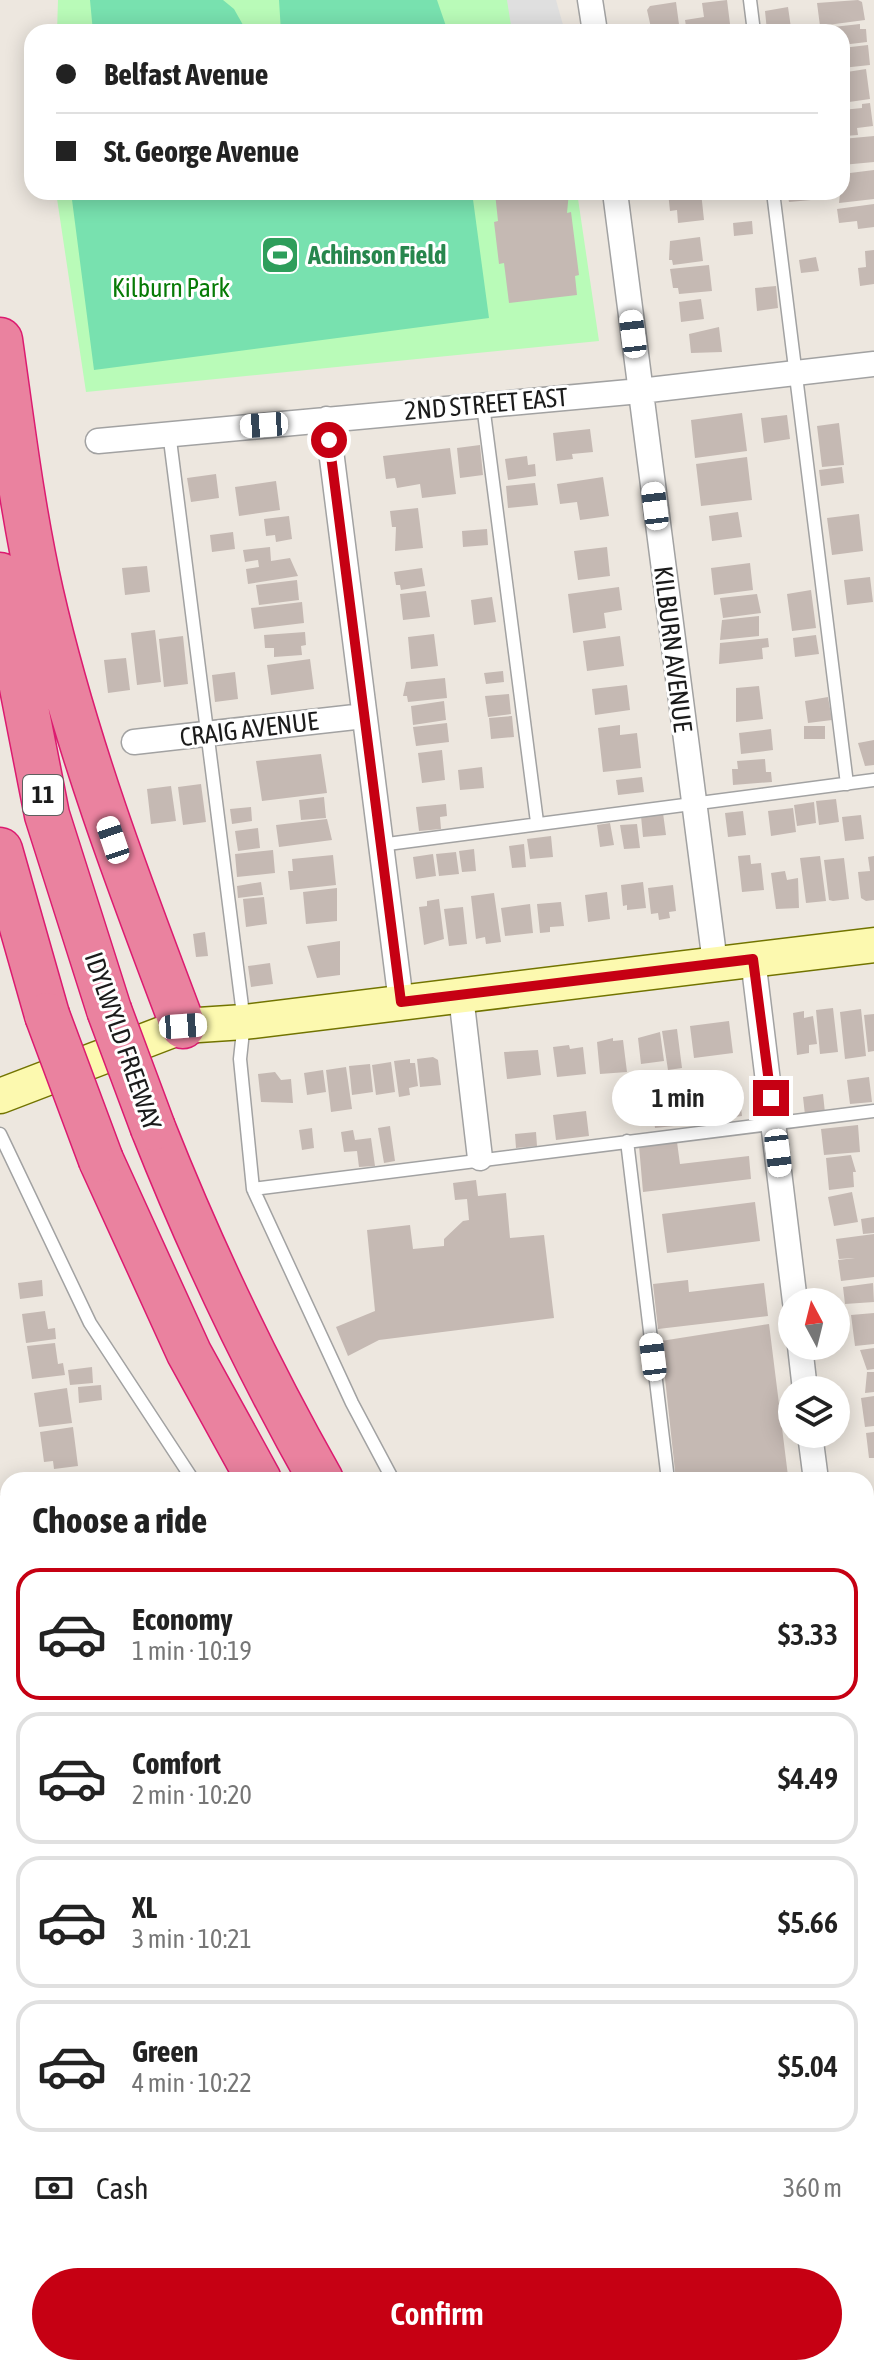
<!DOCTYPE html>
<meta charset="utf-8">
<style>
body{margin:0;font-family:"Asap Condensed",sans-serif;background:#f2f2f2;color:#222;height:100vh;display:flex;flex-direction:column;font-size:30px;white-space:nowrap}
*{box-sizing:border-box;margin:0}
p{font-size:26px;color:#767676}
.icon{flex:none;width:44px;height:44px;fill:none;stroke:currentColor;stroke-width:2;stroke-linecap:round;stroke-linejoin:round}
.map{position:relative;flex:1;overflow:hidden}
.details{position:absolute;left:0px;top:1472px;width:874px;height:904px;display:flex;flex-direction:column;background:#fff;border-radius:24px 24px 0 0;box-shadow:0 4px 20px #0003}
.details>*{flex:none}
.hud{position:absolute;left:24px;top:24px;width:826px;height:176px;border-radius:24px;box-shadow:0 4px 20px #0003;display:grid;align-content:center;height:176px;padding:0 32px;background:#fff}
.needle{width:52px;rotate:353deg}
.fabs{position:absolute;left:778px;top:1288px;display:grid;gap:16px}
.fabs a{display:grid;place-items:center;width:72px;height:72px;border-radius:50%;background:#fff;box-shadow:0 4px 20px #0003;font-size:40px}
.end{position:absolute;width:36px;height:36px;margin:-18px;border:10px solid #c60013;background:#fff;box-shadow:0 0 0 4px #fff}
.from{border-radius:50%}
.bubble{position:absolute;height:56px;border-radius:28px;background:#fff;box-shadow:0 4px 20px #0003;font-size:26px;font-weight:600;line-height:56px;text-align:center}
.car{position:absolute;width:24px;height:48px;margin:-24px -12px;border-radius:10px;box-shadow:0 0 6px 2px #0007;background:linear-gradient(#fff 24%,#345 0 40%,#fff 0 76%,#345 0 86%,#fff 0)}
.hud b{display:flex;align-items:center;gap:28px;height:76px;font-size:30px}
.hud b+b{border-top:2px solid #e0e0e0}
.hud i{width:20px;height:20px;background:#222}
ul{padding:0;list-style:none}
li{display:flex;align-items:center;gap:24px;height:132px;margin:0 16px 12px;padding:0 16px;border:4px solid #e0e0e0;border-radius:24px}
li div{flex:1}
li b{display:block;font-size:30px}
li em{font-style:normal;font-weight:600}
li.current{border-color:#c60013}
li>.icon{width:72px;height:72px;stroke-width:1.5}
h2{padding:0 32px;font-size:36px;line-height:96px}
.pay{display:flex;align-items:center;gap:20px;height:88px;padding:0 32px;font-size:30px}
.pay p{margin-inline-start:auto}
.primary-button{display:flex;gap:16px;margin-top:auto;padding:16px 32px}
.primary-button a{flex:1;height:92px;border-radius:48px;background:#c60013;color:#fff;font-size:32px;font-weight:600;line-height:92px;text-align:center}
.map>svg:first-child{display:block}
.park{fill:#b9fbb8}
.pitch{fill:#78e1af}
.parking{fill:#dfdfdf}
.building{fill:#c5b9b3}
.lines{fill:none;stroke-linecap:round;stroke-linejoin:round}
.lane-casing{stroke:#a2a2a2;stroke-width:15}
.street-casing{stroke:#a2a2a2;stroke-width:27}
.secondary-casing{stroke:#727400;stroke-width:37}
.highway-casing{stroke:#dc1b70;stroke-width:47}
.lane{stroke:#fff;stroke-width:12}
.street{stroke:#fff;stroke-width:24}
.secondary{stroke:#fcf9af;stroke-width:34}
.highway{stroke:#ea829f;stroke-width:44}
.highway-bridge-casing{stroke:#dc1b70;stroke-width:47;stroke-linecap:butt}
.highway-bridge{stroke:#ea829f;stroke-width:44}
.route{stroke:#c60013;stroke-width:10}
.labels{text-anchor:middle;stroke-width:6;stroke-linejoin:round;paint-order:stroke}
.shield{fill:#fff;stroke:#5f5f5f;stroke-width:2}
.shield-label{font-size:24px;font-weight:bold;fill:#1b1b1b}
.leisure-label{font-size:26px;font-weight:bold;fill:#27864d;stroke:#fff;text-anchor:start}
.park-label{font-size:26px;fill:#077b06;stroke:#fff}
.street-label{font-size:26px;fill:#1b1b1b;stroke:#fff}
</style>
<div class="map">
<svg width="874" height="2376" viewBox="0 0 874 2376">
<rect width="100%" height="100%" fill="#ede7df"/>
<path class="park" d="M58 0H553L557 32H57Z
M56 192H577L599 341 86 392Z"/>
<path class="pitch" d="M90 0H223L234 9 247 32H93Z
M279 0H437L448 32H281Z
M71 192H472L489 318 94 370Z"/>
<path class="parking" d="M507 0H556L565 32H512Z"/>
<path class="building" d="M727 0 731 32H687L685 20 704 17 702 3Z
M858 0 862 2 865 20 820 26 817 3Z
M676 2 680 32H652L647 10 650 6Z
M788 7 791 28 767 31 765 11Z
M860 24V29H866L867 42 842 45V32H825L824 28Z
M868 45 870 65 842 68V48Z
M866 69 870 99 842 103V91L850 90 847 72Z
M870 103 873 126 857 128 858 135 845 136 842 110 862 108V104Z
M874 136V162L842 165V139Z
M874 170V199L839 203 842 174Z
M569 192 567 213 571 212 579 275 575 276 577 295 509 303 504 263 499 264 494 222 498 221 495 193Z
M668 192H701L704 220 678 223 677 210 670 211Z
M787 192H810L811 200 789 202Z
M874 204V227L858 229 857 221 839 223 837 209Z
M752 221 753 234 734 236 733 223Z
M700 237 703 261 673 265 672 260H669L670 241Z
M874 250V284L860 286 858 268 866 267 865 251Z
M816 257 819 271 801 273 799 260Z
M709 265 712 291 679 294 678 288H673L670 269Z
M776 286 778 308 757 311 755 288Z
M701 299 704 319 681 322 679 302Z
M719 327 722 352 691 353 689 334Z
M742 413 747 451 695 458 691 420Z
M787 415 790 439 764 443 761 418Z
M839 423 844 465 822 467 817 426Z
M590 429 593 452 572 454 573 459 556 461 553 433Z
M480 445 483 475 460 478 457 448Z
M450 448 456 494 422 498 420 484 397 488 395 478 386 479 383 456Z
M527 456 528 465 535 464 536 476 508 480 505 459Z
M747 457 752 500 701 506 696 464Z
M842 467 844 483 821 486 819 470Z
M216 474 219 498 191 502 187 478Z
M603 477 609 516 580 520 577 502 560 504 557 484Z
M276 481 280 510 239 516 235 487Z
M535 483 538 505 508 508 506 486Z
M418 508 423 548 395 551 396 527H392L390 511Z
M738 512 742 537 712 541 709 516Z
M859 514 863 551 832 555 827 518Z
M289 516 292 539 276 542 275 535 266 536 264 519Z
M487 529 488 545 463 547 462 531Z
M233 532 235 549 212 552 210 535Z
M270 547 271 561 290 558 298 576 248 584 246 569 259 567 258 560 245 562 243 550Z
M607 547 610 576 578 580 574 551Z
M750 563 753 590 714 595 711 568Z
M147 566 150 592 125 595 122 568Z
M422 568 425 586 401 590 400 585H396L394 572Z
M870 577 873 602 847 605 844 580Z
M297 580 299 600 259 605 256 585Z
M619 587 622 610 604 613 606 628 573 633 568 594Z
M811 590 816 628 792 631 787 594Z
M426 591 430 617 403 620 400 594Z
M757 594 761 613 723 618 720 598Z
M492 597 496 622 474 625 471 600Z
M302 602 304 623 254 629 251 608Z
M759 616V636L720 640 722 620Z
M155 630 161 682 137 685 131 633Z
M305 632 306 645 301 646 302 655 274 657V648H265L264 635Z
M434 634 438 666 411 669 408 637Z
M816 635 819 654 795 657 793 638Z
M183 636 188 684 164 687 159 639Z
M620 636 624 666 587 671 583 641Z
M768 638 769 647 762 648 763 659 719 664 720 643Z
M126 658 130 690 108 693 104 660Z
M310 659 314 689 271 695 267 665Z
M503 671 504 682 486 684 484 673Z
M235 672 238 699 215 702 212 675Z
M445 678 447 698 408 702 407 696H403L406 682Z
M627 685 630 710 595 715 592 689Z
M759 686 763 719 736 722V688Z
M509 694 511 714 488 717 485 696Z
M828 697 832 720 808 723 805 701Z
M444 701 446 720 413 725 411 706Z
M512 716 514 737 491 739 489 718Z
M447 723 449 742 416 746 413 727Z
M620 725V735L637 733 641 768 603 772 598 728Z
M804 726H825V739H804Z
M771 729 773 750 741 754 739 733Z
M874 740V765L865 766 858 743Z
M442 750 445 780 422 783 418 753Z
M321 754 327 793 262 801 256 761Z
M765 759 766 772H771L772 782 733 785 732 769H738L737 761Z
M482 767 484 788 460 790 458 770Z
M642 777 644 792 618 795 616 780Z
M201 784 206 822 183 825 178 787Z
M171 786 176 821 151 824 147 789Z
M324 797 326 818 301 820 299 800Z
M836 799 839 822 819 825 816 801Z
M814 802 816 823 797 826 794 805Z
M446 804 447 816 440 817 441 829 419 831 416 807Z
M251 807 252 821 232 824 230 809Z
M793 808 796 832 771 836 768 811Z
M743 811 746 835 728 837 725 813Z
M663 813 666 835 643 837 641 816Z
M861 815 864 839 845 841 842 817Z
M327 819 332 840 279 847 276 825Z
M610 823 614 845 600 847 597 825Z
M637 824 640 848 624 849 620 825Z
M258 828 260 848 238 851 235 831Z
M551 836 553 857 530 859 527 839Z
M524 844 526 867 512 868 509 846Z
M474 849 476 871 462 872 459 851Z
M273 850 275 873 237 877 235 854Z
M456 852 459 874 439 876 436 854Z
M433 854 436 876 416 879 413 857Z
M333 855 336 885 290 890 288 871H293L292 859Z
M750 855 751 864 761 863 764 890 742 892 738 856Z
M820 856 826 901 806 903 800 858Z
M874 856V900L866 901 861 898 858 872 870 871 868 857Z
M844 858 849 899 833 901 829 900 824 860Z
M785 871 787 880 798 878 799 908 776 909 771 873Z
M261 882 263 895 238 898 237 886Z
M643 882 646 908 627 910V905L623 906 621 885Z
M673 885 676 911 669 912 670 918 659 920 658 913 651 914 648 888Z
M337 888V921L306 924 303 892Z
M607 892 610 919 588 922 585 895Z
M494 893 501 942 486 944 485 937 476 939 471 896Z
M264 897 267 924 246 927 243 899Z
M439 899 444 939 424 945 419 907 427 906V901Z
M561 902 564 926 550 927V932L540 933 537 904Z
M530 904 533 933 505 936 501 908Z
M463 907 467 944 449 946 444 909Z
M205 932 208 956 196 957 193 934Z
M340 941V975L317 978 307 946Z
M270 963 273 984 251 987 248 966Z
M833 1008 838 1052 820 1054 816 1010Z
M861 1009 866 1056 845 1059 840 1012Z
M804 1011V1018L813 1016 817 1044 809 1045V1053L797 1055 793 1013Z
M874 1014V1051L868 1052 864 1015Z
M729 1021 733 1053 694 1058 690 1026Z
M677 1029 682 1068 668 1070 662 1031Z
M660 1032 664 1061 641 1064 638 1038Z
M613 1038V1041L623 1040 627 1072 600 1074 597 1042Z
M569 1045 570 1049 583 1047 586 1074 557 1077 553 1047Z
M538 1050 541 1075 507 1079 504 1052Z
M433 1057 438 1060 441 1085 420 1087 417 1059Z
M410 1059V1063H415L418 1086 409 1088 410 1095 399 1097 394 1061Z
M391 1062 395 1092 376 1095 372 1065Z
M370 1064 373 1092 352 1095 349 1066Z
M346 1067 352 1109 331 1112 326 1070Z
M323 1070 326 1092 307 1095 304 1073Z
M275 1072 281 1080 291 1079 293 1103 261 1102 258 1074Z
M869 1077 872 1102 850 1104 847 1080Z
M739 1092 742 1116 707 1121 704 1096Z
M823 1094 825 1113 805 1115 803 1097Z
M670 1102 674 1126 655 1128 652 1105Z
M586 1111 589 1136 556 1140 553 1115Z
M858 1125 860 1152 824 1155 821 1129Z
M390 1126 395 1161 384 1163 378 1128Z
M312 1128 314 1148 302 1150 299 1130Z
M353 1130 355 1140 371 1138 375 1166 359 1167 357 1151 344 1152 341 1132Z
M536 1132 537 1146 516 1148 515 1134Z
M677 1142 680 1164 749 1156 751 1179 643 1192 639 1146Z
M851 1155 856 1172H853L854 1187 829 1190 826 1158Z
M476 1180 478 1196 506 1193 510 1238 544 1235 554 1318 379 1340 348 1356 336 1327 375 1311 367 1230 410 1225 413 1249 444 1246V1239L463 1221 469 1220 467 1199 455 1200 453 1183Z
M852 1192 858 1222 834 1226 828 1197Z
M755 1202 760 1241 667 1253 662 1214Z
M874 1217V1233L863 1234 861 1219Z
M874 1234V1277L841 1281 838 1260 855 1258 839 1259 836 1239Z
M42 1280 43 1296 20 1299 18 1283Z
M688 1280 689 1292 764 1283 768 1316 658 1329 653 1284Z
M873 1283 874 1302 845 1304 843 1287Z
M45 1311 48 1329 55 1328 56 1339 26 1343 22 1314Z
M874 1313V1344L855 1346 851 1315Z
M769 1324 788 1476 676 1480 661 1341Z
M55 1343 58 1364 63 1363 65 1375 32 1379 27 1346Z
M874 1348V1369L867 1370 860 1350Z
M92 1367 93 1383 70 1385 68 1370Z
M867 1372H874V1392L865 1393Z
M101 1385 102 1400 79 1403 78 1387Z
M67 1388 72 1423 39 1427 34 1393Z
M874 1396V1426L865 1427 861 1398Z
M73 1427 78 1466 54 1469 53 1461 44 1462 40 1432Z
M874 1432V1458H869L866 1433Z
M8 2023V2062L0 2063V2025Z
M8 2069V2097L0 2098V2070Z
M8 2103V2124L0 2125V2104Z
M866 2142H870L874 2173V2189L866 2190Z
M8 2146V2172L0 2173V2147Z
M363 2368 364 2376H326V2369Z
M432 2368H453L454 2376H433Z
M455 2368H477L478 2376H457Z
M485 2368H519L520 2371 486 2376Z"/>
<g class="lines">
<defs>
<path id="lane" d="M750 0 754 32
M773 192 847 784
M483 405 537 822
M169 432 244 1022 240 1059 253 1189 874 1111
M380 845 874 780
M0 1134 90 1323 193 1480
M627 1141 668 1480
M253 1189 352 1403 393 1480
M0 2189 8 2188"/>
<path id="street" d="M590 0 595 32
M615 192 715 963
M327 419 401 1002
M98 441 640 391 874 364
M134 742 364 716
M753 959 795 1302
M461 996 480 1158
M800 1346 805 1390
M810 1434 816 1480
M0 1508 8 1573
M866 1678 874 1677
M0 1784 8 1783
M866 1901 874 1964
M0 2347 8 2346
M107 2368 108 2376
M401 2368 402 2376
M697 2368 698 2376"/>
<path id="secondary" d="M0 1096 183 1026 244 1022 874 945"/>
<path id="highway" d="M0 340C12 424 22 509 41 593 75 742 129 884 183 1026
M0 575 47 815 109 1010
M0 850 47 1015
M153 1128C201 1249 257 1367 321 1480
M101 1160 189 1353 259 1480
M866 2273 874 2283
M859 2368 865 2376"/>
</defs>
<use href="#lane" class="lane-casing"/>
<use href="#street" class="street-casing"/>
<use href="#secondary" class="secondary-casing"/>
<use href="#highway" class="highway-casing"/>
<use href="#lane" class="lane"/>
<use href="#street" class="street"/>
<use href="#secondary" class="secondary"/>
<use href="#highway" class="highway"/>
<defs>
<path id="highway-bridge" d="M109 1010 153 1128
M47 1015 101 1160"/>
</defs>
<use href="#highway-bridge" class="highway-bridge-casing"/>
<use href="#highway-bridge" class="highway-bridge"/>
</g>
<g class="lines">
<path class="route" d="M329 440 401 1002 753 959 771 1098"/>
</g>
<defs>
<symbol id="stadium-square" viewBox="-11 -11 22 22"><rect x="-9" y="-9" width="18" height="18" rx="4" fill="#2e9e5b" stroke="#fff"/><path d="M0-5a6.5 5 0 1 0 0 10a6.5 5 0 1 0 0-10ZM-3.5-1.8h7v3.6h-7Z" fill="#fff"/></symbol>
</defs>
<g fill-rule="evenodd">
<use href="#stadium-square" x="258" y="233" width="44" height="44"/>
</g>
<g class="labels">
<rect class="shield" x="23" y="775" width="40" height="40" rx="6"/>
<g class="shield-label">
<text x="43" y="803">11</text>
</g>
<g class="leisure-label">
<text x="308" y="264">Achinson Field</text>
</g>
<g class="park-label">
<text x="171" y="297">Kilburn Park</text>
</g>
<g class="street-label">
<text transform="translate(486 404) rotate(-5)" y="9">2ND STREET EAST</text>
<text transform="translate(673 649) rotate(83)" y="9">KILBURN AVENUE</text>
<text transform="translate(249 729) rotate(-7)" y="9">CRAIG AVENUE</text>
<text transform="translate(123 1041) rotate(71)" y="9">IDYLWYLD FREEWAY</text>
</g>
</g>
</svg>
<div class="fabs">
<a><svg class="needle" viewBox="-14 -14 28 28"><path d="M0-13l5 13h-10z" fill="#e53935"/><path d="M0 13l5-13h-10z" fill="#767676"/></svg></a>
<a><svg class="icon" aria-label="layers" viewBox="0 0 24 24"><path d="M12 4l9 5-9 5-9-5zM3 14l9 5 9-5"/></svg></a>
</div>
<i class="end from" style="left:329px;top:440px"></i>
<i class="end" style="left:771px;top:1098px"></i>
<div class="bubble" style="left:612px;top:1070px;width:132px">1 min</div>
<i class="car" style="left:633px;top:334px;rotate:353deg"></i>
<i class="car" style="left:264px;top:425px;rotate:266deg"></i>
<i class="car" style="left:655px;top:506px;rotate:353deg"></i>
<i class="car" style="left:113px;top:840px;rotate:341deg"></i>
<i class="car" style="left:183px;top:1026px;rotate:86deg"></i>
<i class="car" style="left:778px;top:1153px;rotate:173deg"></i>
<i class="car" style="left:653px;top:1357px;rotate:353deg"></i>
<div class="hud">
<b><i class="from"></i>Belfast Avenue</b>
<b><i></i>St. George Avenue</b>
</div>
<section class="details">
<h2>Choose a ride</h2>
<ul>
<li class="current"><svg class="icon" aria-label="car" viewBox="0 0 24 24"><path d="M5 17H2v-5l4-1 3-4h7l3 4 3 1v5h-3M9 17h6M6 11h13"/><circle cx="7" cy="17" r="2"/><circle cx="17" cy="17" r="2"/></svg><div><b>Economy</b><p>1 min · 10:19</p></div><em>$3.33</em></li>
<li><svg class="icon" aria-label="car" viewBox="0 0 24 24"><path d="M5 17H2v-5l4-1 3-4h7l3 4 3 1v5h-3M9 17h6M6 11h13"/><circle cx="7" cy="17" r="2"/><circle cx="17" cy="17" r="2"/></svg><div><b>Comfort</b><p>2 min · 10:20</p></div><em>$4.49</em></li>
<li><svg class="icon" aria-label="car" viewBox="0 0 24 24"><path d="M5 17H2v-5l4-1 3-4h7l3 4 3 1v5h-3M9 17h6M6 11h13"/><circle cx="7" cy="17" r="2"/><circle cx="17" cy="17" r="2"/></svg><div><b>XL</b><p>3 min · 10:21</p></div><em>$5.66</em></li>
<li><svg class="icon" aria-label="car" viewBox="0 0 24 24"><path d="M5 17H2v-5l4-1 3-4h7l3 4 3 1v5h-3M9 17h6M6 11h13"/><circle cx="7" cy="17" r="2"/><circle cx="17" cy="17" r="2"/></svg><div><b>Green</b><p>4 min · 10:22</p></div><em>$5.04</em></li>
</ul>
<div class="pay"><svg class="icon" aria-label="cash" viewBox="0 0 24 24"><path d="M3 7h18v10H3z"/><circle cx="12" cy="12" r="2"/></svg>Cash<p>360 m</p></div>
<div class="primary-button"><a>Confirm</a></div>
</section>
</div>
